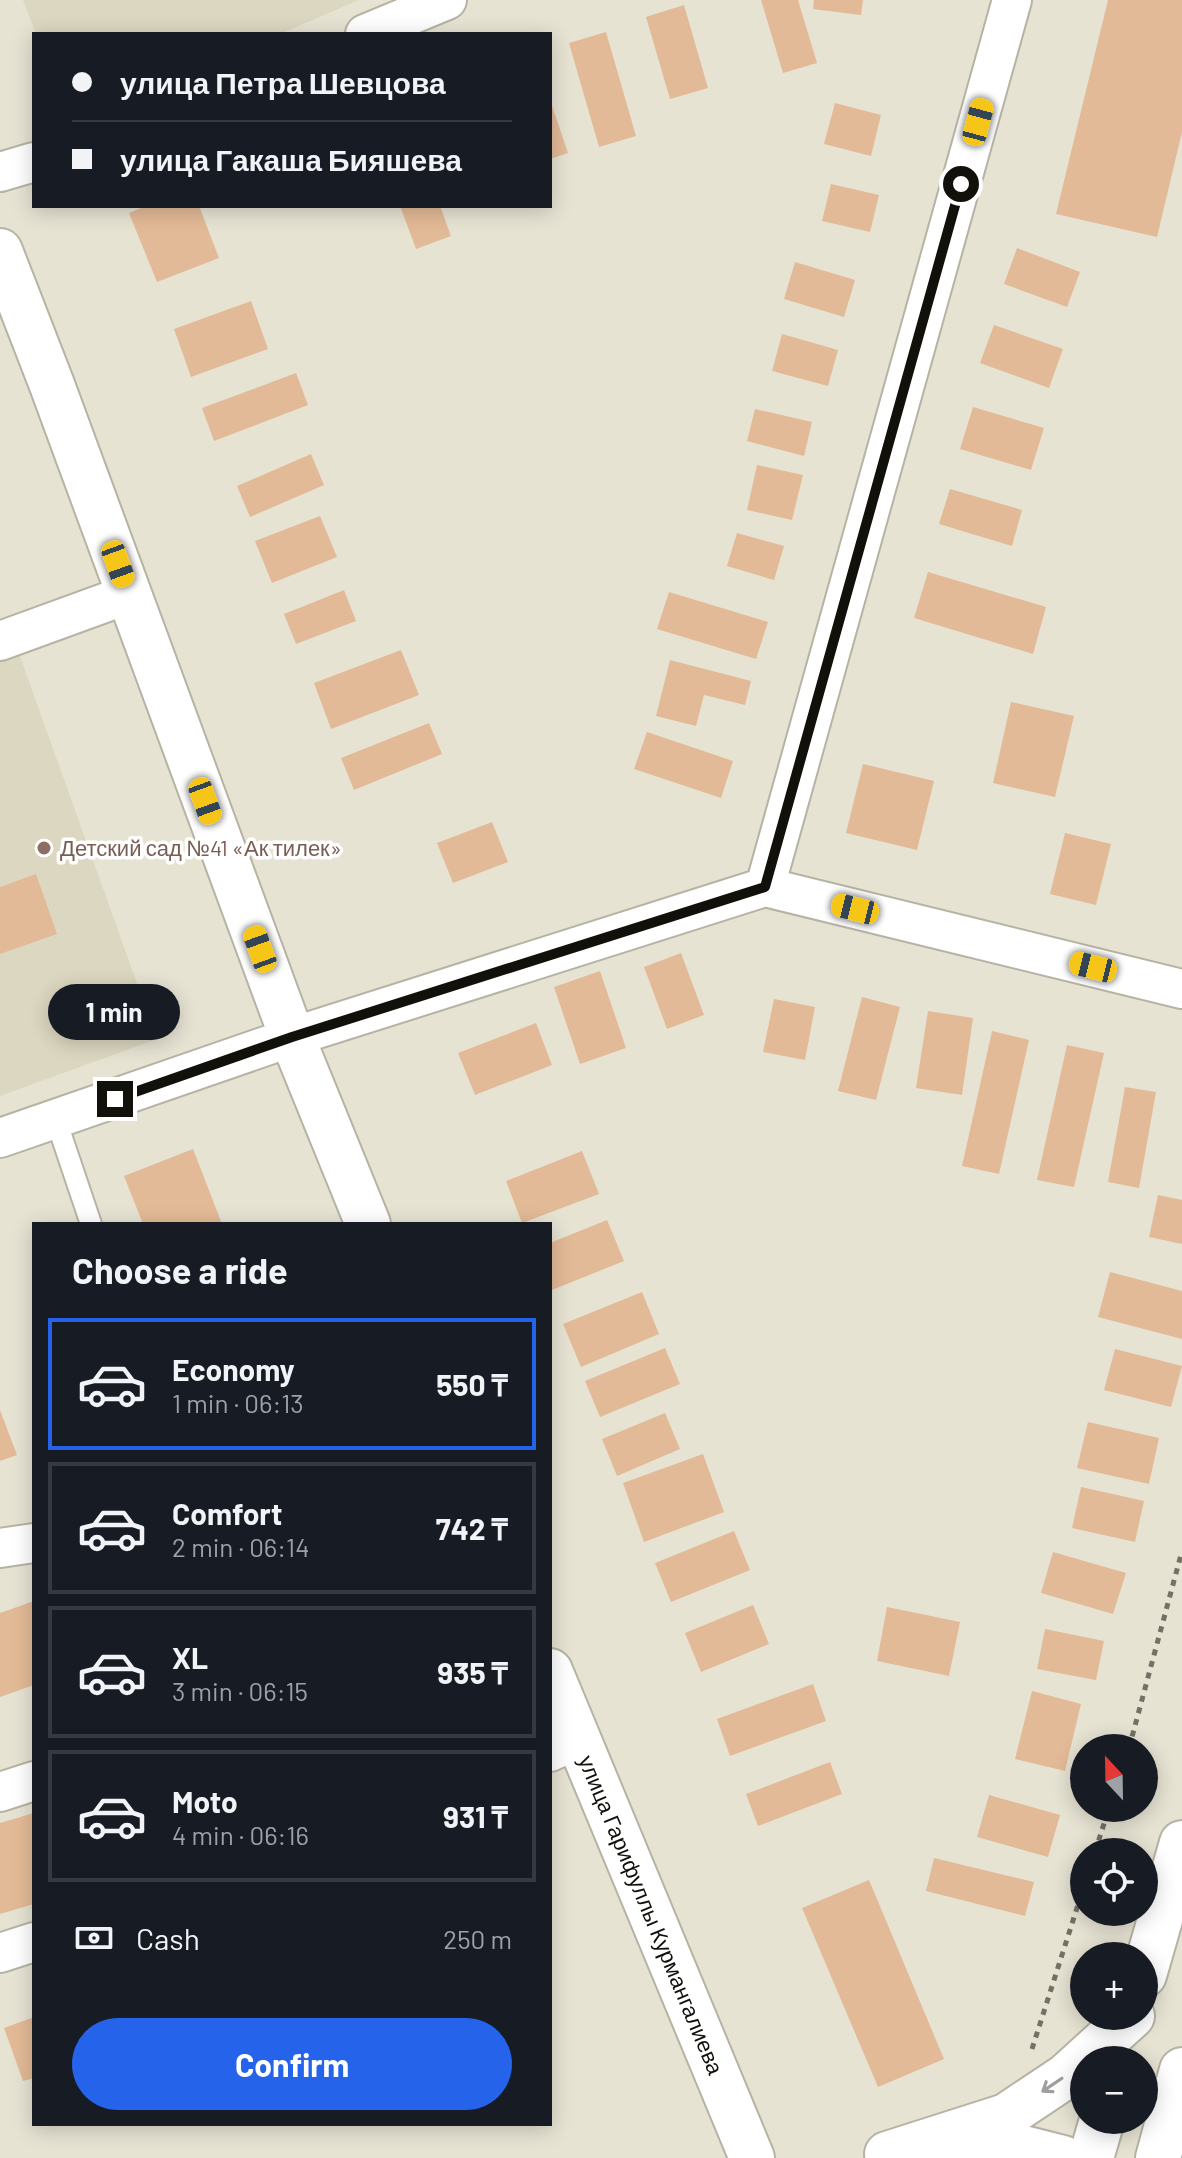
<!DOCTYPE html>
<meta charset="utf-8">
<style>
body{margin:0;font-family:Barlow,sans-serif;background:#242831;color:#f1f3f6;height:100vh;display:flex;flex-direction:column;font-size:30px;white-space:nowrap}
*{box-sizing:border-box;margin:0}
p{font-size:26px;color:#9ea1a6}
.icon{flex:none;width:44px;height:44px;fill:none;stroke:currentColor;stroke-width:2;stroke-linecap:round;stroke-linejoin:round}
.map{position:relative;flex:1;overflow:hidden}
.side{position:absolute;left:32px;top:1222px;width:520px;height:904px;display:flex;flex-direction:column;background:#171b24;border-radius:0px;box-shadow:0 4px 20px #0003}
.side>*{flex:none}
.hud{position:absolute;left:32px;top:32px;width:520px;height:176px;border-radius:0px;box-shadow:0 4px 20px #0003;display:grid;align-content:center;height:176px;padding:0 40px;background:#171b24}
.needle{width:52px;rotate:338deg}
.tools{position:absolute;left:1070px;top:1734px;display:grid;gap:16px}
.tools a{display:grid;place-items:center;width:88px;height:88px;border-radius:50%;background:#171b24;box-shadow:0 4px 20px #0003;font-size:40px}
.end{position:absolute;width:36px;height:36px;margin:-18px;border:10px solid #12100b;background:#fff;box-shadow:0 0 0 4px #fff}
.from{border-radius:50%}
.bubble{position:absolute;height:56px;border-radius:28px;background:#171b24;box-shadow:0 4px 20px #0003;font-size:26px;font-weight:700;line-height:56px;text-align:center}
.car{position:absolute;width:24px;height:48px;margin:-24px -12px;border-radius:10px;box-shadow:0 0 6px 2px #0007;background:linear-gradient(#f5c518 24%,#345 0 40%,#f5c518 0 76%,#345 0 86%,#f5c518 0)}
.hud b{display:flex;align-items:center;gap:28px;height:76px;font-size:30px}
.hud b+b{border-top:2px solid #363941}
.hud i{width:20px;height:20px;background:#f1f3f6}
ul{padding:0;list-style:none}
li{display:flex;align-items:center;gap:24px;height:132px;margin:0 16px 12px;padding:0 24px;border:4px solid #363941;border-radius:0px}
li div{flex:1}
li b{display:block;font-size:30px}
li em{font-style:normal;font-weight:700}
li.selected{border-color:#2563eb}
li>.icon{width:72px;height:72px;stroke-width:1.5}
h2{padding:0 40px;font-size:36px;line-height:96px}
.pay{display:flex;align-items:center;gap:20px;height:88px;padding:0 40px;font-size:30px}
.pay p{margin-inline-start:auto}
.primary-button{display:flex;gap:16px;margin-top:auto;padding:16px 40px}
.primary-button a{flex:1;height:92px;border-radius:48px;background:#2563eb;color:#fff;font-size:32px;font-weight:700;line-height:92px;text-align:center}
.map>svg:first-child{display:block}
.built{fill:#dcd7c0}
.building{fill:#e3ba97}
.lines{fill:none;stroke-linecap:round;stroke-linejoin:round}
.service-casing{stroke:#b7b3a4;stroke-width:24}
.minor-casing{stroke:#b7b3a4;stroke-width:42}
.tertiary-casing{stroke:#b7b3a4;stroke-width:48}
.primary-casing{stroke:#b7b3a4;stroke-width:48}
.path{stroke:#737066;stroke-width:5;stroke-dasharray:6 6;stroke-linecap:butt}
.service{stroke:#fff;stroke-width:20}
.minor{stroke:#fff;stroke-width:38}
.tertiary{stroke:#fff;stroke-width:44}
.primary{stroke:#fff;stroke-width:44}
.oneway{stroke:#a09f9d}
.route{stroke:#12100b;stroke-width:10}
.education-dot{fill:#8d6e63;stroke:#fff;stroke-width:3}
.labels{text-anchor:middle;stroke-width:7;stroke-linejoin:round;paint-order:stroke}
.education-label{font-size:22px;fill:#785e54;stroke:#fff;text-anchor:start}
.street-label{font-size:22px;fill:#12100b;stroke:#fff}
</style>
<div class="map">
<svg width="1182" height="2158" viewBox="0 0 1182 2158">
<rect width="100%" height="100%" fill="#e6e3d3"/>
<path class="built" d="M23 0H359L280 34H36Z
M18 651 157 1039 0 1096V658Z"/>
<path class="building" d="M761 0H798L817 63 783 73Z
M814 0H863L861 15 813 9Z
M1108 0H1182V132L1157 237 1056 214Z
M684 5 708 88 670 99 646 17Z
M606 32 636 136 599 147 569 43Z
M550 100 568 153 550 159Z
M835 103 881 115 871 156 824 144Z
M831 184 879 195 870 232 822 221Z
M146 206H199L219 258 157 282 129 213Z
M400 206H440L451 236 416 249Z
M1017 248 1080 272 1067 307 1004 284Z
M795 262 855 280 844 317 784 299Z
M251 301 268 349 191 377 174 329Z
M994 325 1063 349 1049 388 980 363Z
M782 334 838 350 828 386 772 371Z
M296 373 308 405 214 441 202 408Z
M973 407 1044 428 1031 470 960 449Z
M755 409 812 422 804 456 747 441Z
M311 454 324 485 250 517 237 486Z
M757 465 803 475 792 520 747 510Z
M950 489 1022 510 1012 546 939 524Z
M320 516 337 557 272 583 255 541Z
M737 533 784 546 774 580 727 566Z
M928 572 1046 607 1033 654 914 618Z
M344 590 356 621 296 644 284 614Z
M669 592 768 622 756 659 657 629Z
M401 650 419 695 331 729 314 683Z
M670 660 751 681 745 705 704 695 696 726 656 716Z
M1011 702 1074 716 1055 797 993 783Z
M429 723 442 754 354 790 341 758Z
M647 732 733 761 721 798 634 769Z
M863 764 934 781 917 850 846 833Z
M492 822 508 862 453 883 437 843Z
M1065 833 1111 844 1096 905 1050 894Z
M36 874 57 934 0 954V887Z
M681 953 704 1015 667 1029 644 967Z
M600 971 626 1048 580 1064 554 987Z
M862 997 900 1007 876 1100 838 1091Z
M774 999 815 1007 805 1060 763 1052Z
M928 1011 973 1018 962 1095 916 1088Z
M536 1023 552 1065 475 1095 458 1053Z
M992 1031 1029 1040 999 1174 962 1166Z
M1067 1045 1104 1053 1074 1187 1037 1180Z
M1125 1087 1156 1092 1139 1188 1108 1182Z
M193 1149 222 1224H143L124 1176Z
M582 1151 599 1194 522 1223 506 1181Z
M1158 1195 1182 1200V1244L1149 1237Z
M607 1220 624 1261 552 1290 550 1285V1243Z
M1110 1272 1182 1291V1339L1098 1317Z
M642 1292 659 1334 581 1367 563 1324Z
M665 1348 680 1384 600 1417 585 1381Z
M1115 1349 1182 1366 1171 1407 1104 1390Z
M0 1410 17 1455 0 1461Z
M665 1413 680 1449 617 1476 602 1439Z
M1088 1422 1159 1438 1149 1484 1077 1468Z
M703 1454 724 1512 644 1542 623 1483Z
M1081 1487 1144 1501 1135 1542 1072 1528Z
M734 1531 750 1570 671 1602 655 1563Z
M1053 1552 1126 1573 1113 1614 1041 1593Z
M34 1601V1685L0 1697V1613Z
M753 1605 769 1644 701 1672 685 1633Z
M887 1607 960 1622 949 1676 877 1661Z
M1045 1629 1104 1641 1096 1680 1037 1669Z
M813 1684 826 1721 730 1756 717 1719Z
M1032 1691 1081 1704 1065 1771 1015 1759Z
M830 1762 842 1794 758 1826 746 1794Z
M989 1795 1060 1815 1048 1857 977 1837Z
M34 1813V1904L0 1914V1823Z
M934 1858 1034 1882 1025 1916 926 1891Z
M869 1880 944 2059 878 2087 802 1908Z
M34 2017V2078L23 2081 4 2028Z"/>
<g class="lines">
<defs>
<path id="service" d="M56 1120 91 1224"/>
<path id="minor" d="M365 34 447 0
M0 172 34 162
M0 641 129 594
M765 887 1012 0
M0 1138 292 1037 765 887 1182 989
M0 1548 34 1543
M550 1752 578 1739
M0 1792 34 1781
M0 1953 34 1942"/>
<g id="tertiary">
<path d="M0 251 52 385 292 1037 368 1224"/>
<path id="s1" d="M550 1671 752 2158"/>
<path d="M940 2148 996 2141 1063 2158"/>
</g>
<path id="primary" d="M1144 1975 1182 1843
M887 2154 1006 2116 1066 2076 1132 2016
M1091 2158 1102 2120
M1158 2158 1182 2070"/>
</defs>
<use href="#service" class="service-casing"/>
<use href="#minor" class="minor-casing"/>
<use href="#tertiary" class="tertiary-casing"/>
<use href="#primary" class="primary-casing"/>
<path class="path" d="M1129 1748 1182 1551
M1095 1852 1109 1808
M1032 2049 1084 1886"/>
<use href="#service" class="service"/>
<use href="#minor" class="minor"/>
<use href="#tertiary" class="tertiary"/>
<use href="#primary" class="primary"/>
</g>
<defs><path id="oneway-shaft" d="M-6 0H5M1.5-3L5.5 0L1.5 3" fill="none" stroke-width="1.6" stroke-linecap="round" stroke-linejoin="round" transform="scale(2)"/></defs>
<use class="oneway" href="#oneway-shaft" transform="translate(1052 2085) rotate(146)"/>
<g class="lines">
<path class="route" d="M115 1099 292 1037 765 887 961 184"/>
</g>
<circle class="education-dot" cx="44" cy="848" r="8"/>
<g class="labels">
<g class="education-label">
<text x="60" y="856">Детский сад №41 «Ак тилек»</text>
</g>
<g class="street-label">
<text dy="8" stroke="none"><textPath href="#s1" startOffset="264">улица Гарифуллы Курмангалиева</textPath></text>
</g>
</g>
</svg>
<div class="tools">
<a><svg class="needle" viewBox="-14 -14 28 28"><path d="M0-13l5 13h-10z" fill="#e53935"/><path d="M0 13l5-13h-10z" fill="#9ea1a6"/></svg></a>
<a><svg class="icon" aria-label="locate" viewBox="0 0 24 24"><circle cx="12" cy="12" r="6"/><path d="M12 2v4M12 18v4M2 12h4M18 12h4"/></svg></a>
<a>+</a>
<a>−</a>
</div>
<i class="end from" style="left:961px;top:184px"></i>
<i class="end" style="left:115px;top:1099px"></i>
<div class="bubble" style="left:48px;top:984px;width:132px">1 min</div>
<i class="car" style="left:978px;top:122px;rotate:15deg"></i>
<i class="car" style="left:118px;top:564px;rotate:160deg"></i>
<i class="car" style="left:205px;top:801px;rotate:160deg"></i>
<i class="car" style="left:855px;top:909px;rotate:284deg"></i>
<i class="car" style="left:260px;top:949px;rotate:340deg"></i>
<i class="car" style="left:1093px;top:967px;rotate:284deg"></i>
<div class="hud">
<b><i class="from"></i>улица Петра Шевцова</b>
<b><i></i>улица Гакаша Бияшева</b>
</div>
<section class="side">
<h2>Choose a ride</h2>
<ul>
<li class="selected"><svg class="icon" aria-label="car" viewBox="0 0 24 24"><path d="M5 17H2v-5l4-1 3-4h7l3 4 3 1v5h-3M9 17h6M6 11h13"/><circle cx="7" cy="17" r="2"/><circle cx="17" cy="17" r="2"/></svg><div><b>Economy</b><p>1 min · 06:13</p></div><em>550 ₸</em></li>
<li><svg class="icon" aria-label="car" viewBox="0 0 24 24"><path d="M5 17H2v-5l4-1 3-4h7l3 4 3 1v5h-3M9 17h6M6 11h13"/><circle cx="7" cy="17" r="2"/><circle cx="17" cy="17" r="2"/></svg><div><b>Comfort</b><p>2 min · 06:14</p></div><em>742 ₸</em></li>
<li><svg class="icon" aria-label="car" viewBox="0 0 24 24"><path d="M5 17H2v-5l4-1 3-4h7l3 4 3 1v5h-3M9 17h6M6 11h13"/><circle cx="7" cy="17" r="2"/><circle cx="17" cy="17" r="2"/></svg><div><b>XL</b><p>3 min · 06:15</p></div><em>935 ₸</em></li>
<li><svg class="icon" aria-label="car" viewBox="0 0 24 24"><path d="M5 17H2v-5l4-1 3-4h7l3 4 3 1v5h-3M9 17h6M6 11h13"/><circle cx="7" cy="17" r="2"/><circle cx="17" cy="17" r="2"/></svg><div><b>Moto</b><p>4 min · 06:16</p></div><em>931 ₸</em></li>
</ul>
<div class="pay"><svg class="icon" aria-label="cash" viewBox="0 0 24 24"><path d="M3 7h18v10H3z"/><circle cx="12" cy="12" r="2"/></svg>Cash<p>250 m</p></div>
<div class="primary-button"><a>Confirm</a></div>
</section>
</div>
